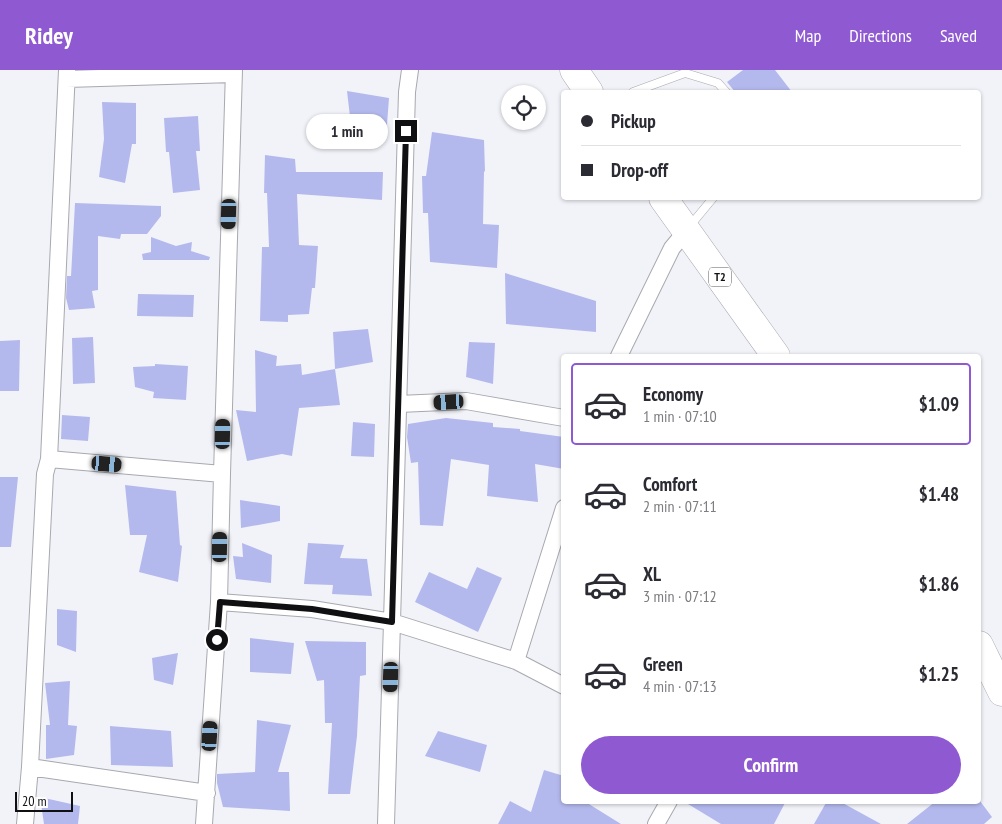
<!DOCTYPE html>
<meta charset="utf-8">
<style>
body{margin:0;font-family:"PT Sans Narrow",sans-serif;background:#f7f7f7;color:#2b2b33;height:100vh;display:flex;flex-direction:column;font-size:19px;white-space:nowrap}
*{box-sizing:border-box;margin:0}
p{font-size:16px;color:#7c7c81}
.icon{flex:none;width:28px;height:28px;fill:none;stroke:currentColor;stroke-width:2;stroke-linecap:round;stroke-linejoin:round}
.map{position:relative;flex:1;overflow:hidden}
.details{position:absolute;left:561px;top:284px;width:420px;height:450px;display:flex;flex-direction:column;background:#fff;border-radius:5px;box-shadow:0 1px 4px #0004}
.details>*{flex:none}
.guide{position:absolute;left:561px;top:20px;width:420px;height:110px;border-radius:5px;box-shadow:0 1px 4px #0004;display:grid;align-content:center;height:110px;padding:0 20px;background:#fff}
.fabs{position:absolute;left:501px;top:15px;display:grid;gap:10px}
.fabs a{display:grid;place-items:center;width:45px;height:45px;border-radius:50%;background:#fff;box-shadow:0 1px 4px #0004;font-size:25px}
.scale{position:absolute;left:15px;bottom:12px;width:58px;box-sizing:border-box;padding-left:5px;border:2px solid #101012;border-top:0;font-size:14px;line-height:18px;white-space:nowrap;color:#101012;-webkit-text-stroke:4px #fff;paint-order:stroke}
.end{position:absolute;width:22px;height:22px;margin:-11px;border:6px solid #101012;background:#fff;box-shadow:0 0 0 2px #fff}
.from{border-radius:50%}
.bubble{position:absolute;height:35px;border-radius:18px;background:#fff;box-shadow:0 1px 4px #0004;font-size:16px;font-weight:700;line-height:35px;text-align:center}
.car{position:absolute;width:15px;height:30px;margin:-15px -8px;border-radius:6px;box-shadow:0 0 4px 1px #0007;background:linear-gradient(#222 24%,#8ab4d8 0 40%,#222 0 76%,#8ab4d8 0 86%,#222 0)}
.guide b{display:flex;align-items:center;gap:18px;height:48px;font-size:19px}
.guide b+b{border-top:1px solid #e1e1e2}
.guide i{width:12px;height:12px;background:#2b2b33}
ul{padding:9px 0 0;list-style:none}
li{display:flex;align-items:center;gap:15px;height:82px;margin:0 10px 8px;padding:0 10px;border:2px solid transparent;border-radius:5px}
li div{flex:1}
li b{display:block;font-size:19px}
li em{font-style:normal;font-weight:700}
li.active{border-color:#8f59d1}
li>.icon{width:45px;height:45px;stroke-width:1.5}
.button{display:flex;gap:10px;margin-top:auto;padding:10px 20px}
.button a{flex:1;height:58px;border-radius:30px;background:#8f59d1;color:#fff;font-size:20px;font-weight:700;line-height:58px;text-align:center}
header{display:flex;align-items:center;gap:30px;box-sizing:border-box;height:70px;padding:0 25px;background:#8f59d1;color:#fff}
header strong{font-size:24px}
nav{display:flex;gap:28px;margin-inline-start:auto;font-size:18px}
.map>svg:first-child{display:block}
.building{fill:#b4b9ed}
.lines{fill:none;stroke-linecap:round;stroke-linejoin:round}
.lane-casing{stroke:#a8a9af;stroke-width:9}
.street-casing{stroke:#a8a9af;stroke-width:18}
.highway-casing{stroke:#a8a9af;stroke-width:29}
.lane{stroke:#fff;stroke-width:8}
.street{stroke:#fff;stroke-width:16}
.highway{stroke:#fff;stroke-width:28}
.route{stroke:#101012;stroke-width:6}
.labels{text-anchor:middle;stroke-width:4;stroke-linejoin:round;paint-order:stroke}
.shield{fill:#fff;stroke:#585859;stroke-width:1}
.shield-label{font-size:12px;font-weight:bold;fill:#101012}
</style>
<header>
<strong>Ridey</strong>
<nav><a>Map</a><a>Directions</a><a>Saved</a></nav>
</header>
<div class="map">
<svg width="1002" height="754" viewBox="0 0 1002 754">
<rect width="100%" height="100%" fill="#f2f3f9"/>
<path class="building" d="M743 0H775L792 22H735L727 12Z
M347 21 389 28 386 68 352 64Z
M102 32 136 33V74H132L125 113 99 107 104 69Z
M198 46 200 81H196L200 120 173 123 169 82H166L164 48Z
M432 62 484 70 485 102 484 101 483 154 499 155 497 198 430 192 428 143H423L422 106H426Z
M265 85 295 89 296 102H383L382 130 297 124 299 175 318 176 315 218H312L309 244 288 245V252L260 251 262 177H269L267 123H264Z
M75 133 161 136V146L147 164H121L120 169 98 166V220L92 221 95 238 69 240 66 228 67 206H71Z
M151 167 176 176 192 172 191 181 210 187 209 190H143L142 184 151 182Z
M505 203 596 231V262L506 254Z
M138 224 194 225 193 247 137 246Z
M368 259 373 292 335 299 333 262Z
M93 267 95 313 73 314 72 268Z
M20 270 19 321H0V271Z
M469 272 495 273 493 314 466 307Z
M255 280 277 286 276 296 301 294 302 305 335 299 340 335 299 338 292 386 282 384 247 391 236 340 256 342Z
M155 294 188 296 186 330 153 328 154 322 135 317 133 297 155 296Z
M62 345 90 347 88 371 61 369Z
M446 348 493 353V357L520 359V361L564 367V399L535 394 538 432 487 426 489 395 451 389 443 456 420 455 418 392 411 393 407 367 408 354Z
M353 352 375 354 374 387 351 386Z
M0 407H18L11 477H0Z
M125 415 176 421 180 475 182 476 178 512 139 502 147 465H130Z
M240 430 280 436V451L241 458Z
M242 473 272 485 271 513 236 509 233 486 243 487Z
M308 473 344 475 340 488 367 489 372 526 332 524 333 515 304 514Z
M477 497 502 508 478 562 415 532 429 502 467 519Z
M57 539 77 541 76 582 57 575Z
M250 568 294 573 291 604 250 602Z
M305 571 366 572V605L360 606 357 666 350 724H328L332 653H325L324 610 317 611Z
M178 583 173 615 154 610 152 588Z
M70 611 68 655 77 656 74 685 46 689V655H50L45 613Z
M257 650 291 655 278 702H289L290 741 223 737 217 713V704L255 702Z
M110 656 171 661 173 697 111 695Z
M438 661 487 675 480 702 425 686Z
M544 700 564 706V731H584L621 754H498L510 731 531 742Z
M40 727 80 736 78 754H44Z
M683 731H786L774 754H721Z
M827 731H839L881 754H814Z
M936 731H980L992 747 984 754H907Z"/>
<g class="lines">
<defs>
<path id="lane" d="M633 22 685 3 718 13 726 22
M689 157 713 128"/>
<path id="street" d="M410 0 407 22 392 552 516 591 564 616
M67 9 233 4
M619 286 672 178 687 160
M399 334 466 331 564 348
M49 389 222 404
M219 532 312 539 392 552 386 754
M516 591 564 438
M30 697 207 723
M25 754 30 697 45 404 49 389 67 0
M204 754 219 532 222 404 234 0
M656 754 669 731"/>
<path id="highway" d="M574 0 589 22
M663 128 776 286
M979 575 1002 622"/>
</defs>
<use href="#lane" class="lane-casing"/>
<use href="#street" class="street-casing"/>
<use href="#highway" class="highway-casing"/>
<use href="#lane" class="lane"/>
<use href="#street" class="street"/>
<use href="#highway" class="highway"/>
</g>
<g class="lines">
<path class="route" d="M217 570 220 532 312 539 392 552 406 61"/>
</g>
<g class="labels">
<rect class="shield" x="709" y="197.5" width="22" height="19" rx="4"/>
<g class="shield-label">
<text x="720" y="211">T2</text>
</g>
</g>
</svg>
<div class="fabs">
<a><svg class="icon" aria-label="locate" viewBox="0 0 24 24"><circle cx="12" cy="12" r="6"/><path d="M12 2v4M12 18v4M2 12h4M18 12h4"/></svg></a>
</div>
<div class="scale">20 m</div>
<i class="end from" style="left:217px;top:570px"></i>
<i class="end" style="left:406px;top:61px"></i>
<div class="bubble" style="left:306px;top:44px;width:82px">1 min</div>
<i class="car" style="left:229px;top:144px;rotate:182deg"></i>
<i class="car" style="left:449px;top:332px;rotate:267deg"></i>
<i class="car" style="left:223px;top:364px;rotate:1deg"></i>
<i class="car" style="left:107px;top:394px;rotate:95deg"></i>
<i class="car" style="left:220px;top:477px;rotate:1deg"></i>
<i class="car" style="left:391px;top:607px;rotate:182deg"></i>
<i class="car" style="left:210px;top:666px;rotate:4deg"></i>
<div class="guide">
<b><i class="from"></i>Pickup</b>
<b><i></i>Drop-off</b>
</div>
<section class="details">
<ul>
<li class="active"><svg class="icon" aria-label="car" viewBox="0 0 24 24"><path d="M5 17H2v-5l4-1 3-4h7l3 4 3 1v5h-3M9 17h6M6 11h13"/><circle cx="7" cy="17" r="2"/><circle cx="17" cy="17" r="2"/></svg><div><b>Economy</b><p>1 min · 07:10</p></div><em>$1.09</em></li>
<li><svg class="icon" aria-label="car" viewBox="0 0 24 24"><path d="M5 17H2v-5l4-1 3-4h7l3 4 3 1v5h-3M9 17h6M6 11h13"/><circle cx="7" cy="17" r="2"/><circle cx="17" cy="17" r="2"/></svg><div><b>Comfort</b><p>2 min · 07:11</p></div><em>$1.48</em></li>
<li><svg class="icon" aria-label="car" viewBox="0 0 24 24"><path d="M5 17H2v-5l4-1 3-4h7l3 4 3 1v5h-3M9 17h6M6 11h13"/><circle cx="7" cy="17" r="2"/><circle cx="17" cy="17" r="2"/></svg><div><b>XL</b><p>3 min · 07:12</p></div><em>$1.86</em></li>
<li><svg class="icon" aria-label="car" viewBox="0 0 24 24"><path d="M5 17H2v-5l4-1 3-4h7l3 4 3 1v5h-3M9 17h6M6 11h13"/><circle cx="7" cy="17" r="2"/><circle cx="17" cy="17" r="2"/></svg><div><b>Green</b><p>4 min · 07:13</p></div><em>$1.25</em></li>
</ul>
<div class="button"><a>Confirm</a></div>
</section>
</div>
